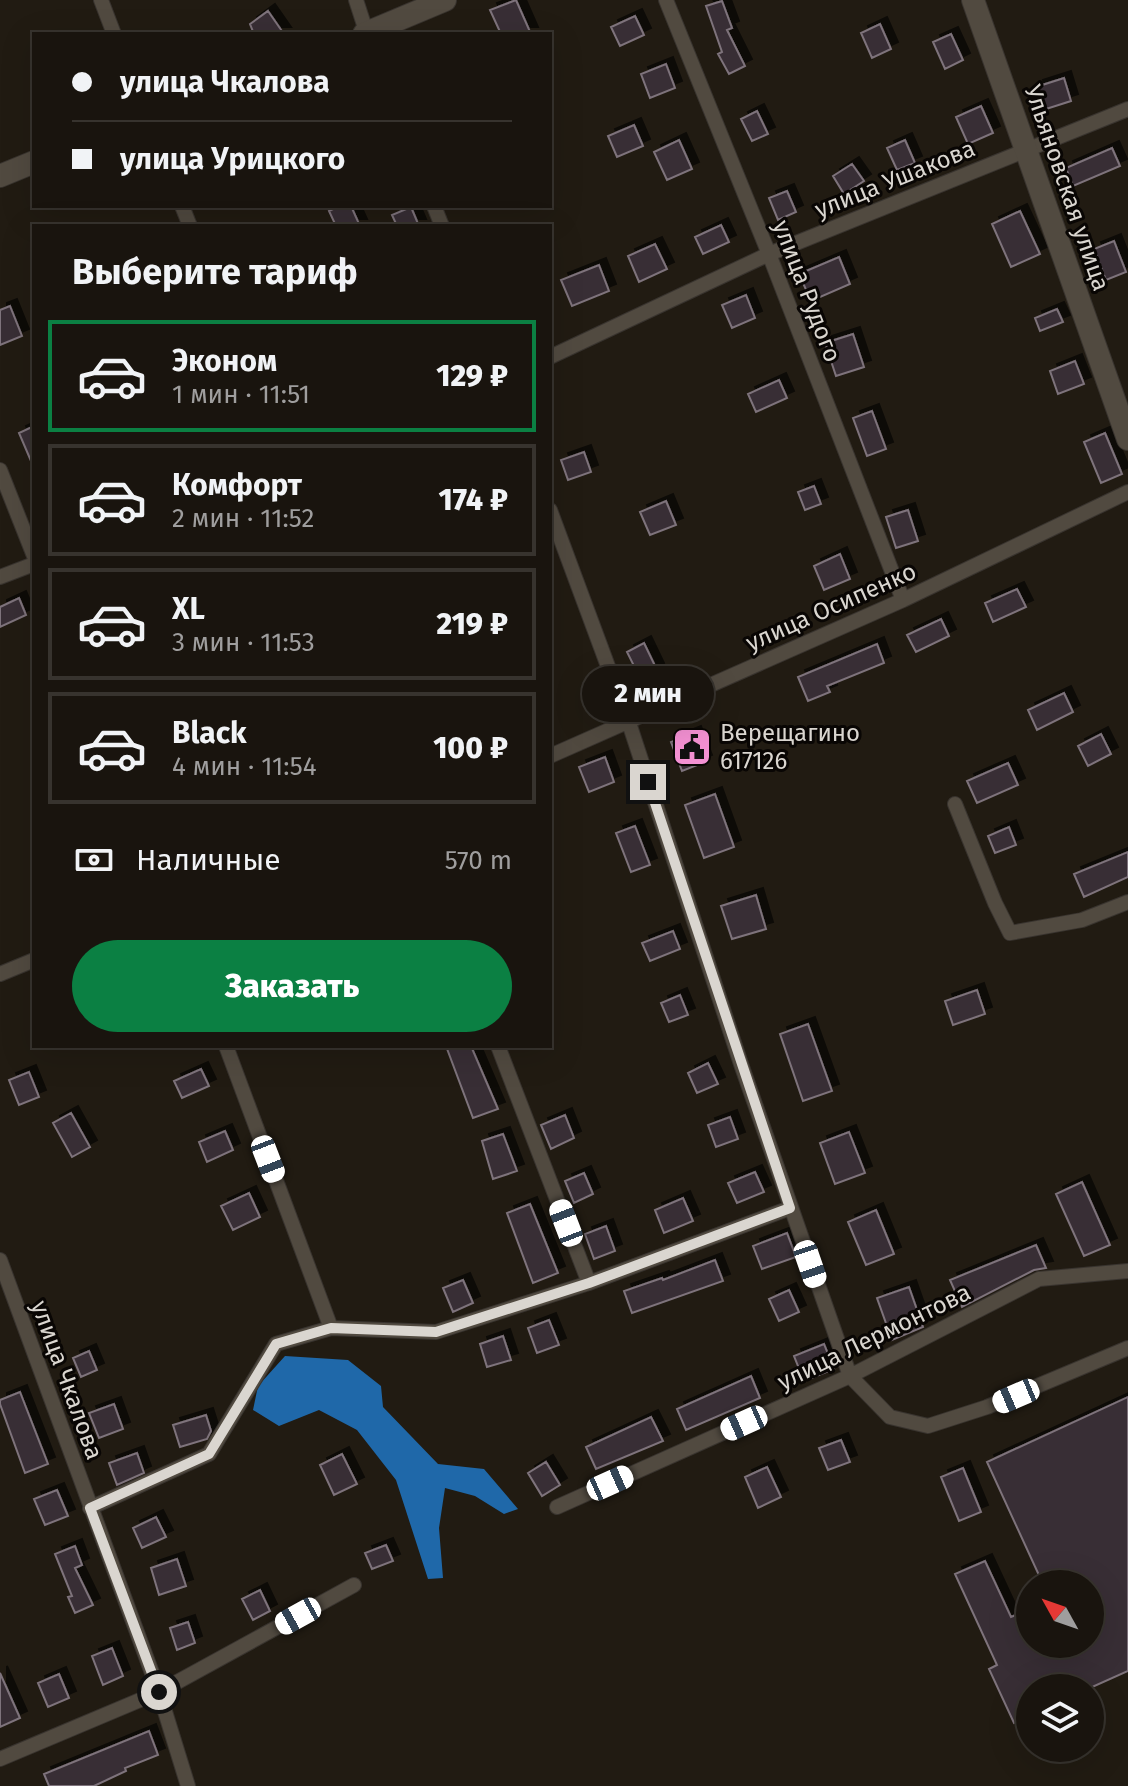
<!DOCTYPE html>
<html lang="ru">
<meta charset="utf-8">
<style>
body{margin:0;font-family:"Fira Sans",sans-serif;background:#26211c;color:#f1f3f6;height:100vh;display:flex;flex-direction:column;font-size:30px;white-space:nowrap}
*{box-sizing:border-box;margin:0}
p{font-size:26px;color:#9f9e9e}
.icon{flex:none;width:44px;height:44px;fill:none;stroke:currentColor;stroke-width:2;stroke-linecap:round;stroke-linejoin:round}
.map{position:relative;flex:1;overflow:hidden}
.sheet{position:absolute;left:32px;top:224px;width:520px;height:824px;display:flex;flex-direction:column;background:#19140e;border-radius:0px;box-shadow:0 8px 32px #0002,0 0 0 2px #37332e}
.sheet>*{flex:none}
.banner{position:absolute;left:32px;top:32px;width:520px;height:176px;border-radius:0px;box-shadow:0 8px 32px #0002,0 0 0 2px #37332e;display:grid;align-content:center;height:176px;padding:0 40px;background:#19140e}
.needle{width:52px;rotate:310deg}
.tools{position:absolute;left:1016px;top:1570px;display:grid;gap:16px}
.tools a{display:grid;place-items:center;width:88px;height:88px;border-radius:50%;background:#19140e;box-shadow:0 8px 32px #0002,0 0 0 2px #37332e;font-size:40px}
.end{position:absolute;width:36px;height:36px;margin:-18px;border:10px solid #dad6d0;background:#111;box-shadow:0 0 0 4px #111}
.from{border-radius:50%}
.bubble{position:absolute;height:56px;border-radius:28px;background:#19140e;box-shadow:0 8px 32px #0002,0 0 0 2px #37332e;font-size:26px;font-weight:800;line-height:56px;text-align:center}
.car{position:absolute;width:24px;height:48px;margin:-24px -12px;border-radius:10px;box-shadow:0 0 6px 2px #0007;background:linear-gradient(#fff 24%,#345 0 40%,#fff 0 76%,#345 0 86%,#fff 0)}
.banner b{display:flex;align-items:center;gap:28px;height:76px;font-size:30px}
.banner b+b{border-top:2px solid #37332e}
.banner i{width:20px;height:20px;background:#f1f3f6}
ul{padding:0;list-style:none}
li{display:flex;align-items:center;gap:24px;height:112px;margin:0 16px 12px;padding:0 24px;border:4px solid #37332e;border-radius:0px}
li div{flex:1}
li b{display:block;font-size:30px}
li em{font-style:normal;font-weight:800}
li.selected{border-color:#0b8043}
li>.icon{width:72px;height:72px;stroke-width:1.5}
h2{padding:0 40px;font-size:36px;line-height:96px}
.pay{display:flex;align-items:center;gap:20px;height:88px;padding:0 40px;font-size:30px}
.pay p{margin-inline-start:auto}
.primary-button{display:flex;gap:16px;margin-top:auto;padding:16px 40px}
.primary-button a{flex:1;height:92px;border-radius:48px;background:#0b8043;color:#fff;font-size:32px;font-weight:800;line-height:92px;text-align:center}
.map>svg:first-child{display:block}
.water{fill:#1f68a9}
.building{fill:#392f36;stroke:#7e737b;stroke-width:2;filter:url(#shadow)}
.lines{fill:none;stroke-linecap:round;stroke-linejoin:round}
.street-casing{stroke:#39342f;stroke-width:16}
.secondary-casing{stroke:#39342f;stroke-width:24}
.street{stroke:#514a40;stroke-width:14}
.secondary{stroke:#514a40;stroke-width:22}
.route{stroke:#dad6d0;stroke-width:10}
.labels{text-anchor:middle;stroke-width:6;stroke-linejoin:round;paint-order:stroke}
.street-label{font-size:24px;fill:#dad6d0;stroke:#090604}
.poi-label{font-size:24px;fill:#dad6d0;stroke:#090604;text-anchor:start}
</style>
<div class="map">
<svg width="1128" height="1786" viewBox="0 0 1128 1786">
<defs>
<filter id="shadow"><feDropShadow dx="7" dy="-7" stdDeviation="0" flood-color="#0009"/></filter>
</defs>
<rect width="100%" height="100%" fill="#211b12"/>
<path class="water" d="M285 1356 348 1360 381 1386 383 1407 438 1464 484 1469 518 1509 504 1514 475 1496 445 1488 439 1528 443 1578 428 1579 396 1480 357 1430 319 1410 279 1426 253 1410 258 1386Z"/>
<path class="building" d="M516 0 531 34H501L490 10Z
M722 1 732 28 727 30 745 66 729 74 718 54 722 52 706 6Z
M268 11 284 34H254L250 24Z
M635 16 644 35 620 46 611 27Z
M880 24 891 49 872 58 861 33Z
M951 34 963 60 945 69 933 42Z
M666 64 675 88 650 98 641 74Z
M1064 78 1071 101 1043 110 1036 87Z
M981 106 993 133 968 144 956 117Z
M757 111 768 134 752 141 741 119Z
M634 125 643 146 617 157 608 136Z
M679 140 692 169 667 180 654 152Z
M905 140 915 163 897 170 887 148Z
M1112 148 1120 166 1073 186 1066 168Z
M852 164 864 181 844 194 833 176Z
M787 191 796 212 778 220 769 198Z
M339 206H351L360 226H336L329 211Z
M411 207 419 226H397L392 215Z
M1020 211 1040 254 1011 267 992 224Z
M721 225 729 242 703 254 695 237Z
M1114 241 1126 272 1106 280 1094 249Z
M655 244 667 269 639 282 628 256Z
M839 257 850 284 811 301 799 274Z
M599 265 609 291 572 306 561 280Z
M746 295 755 318 732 328 722 305Z
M10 306 22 336 0 345V310Z
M1057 309 1063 322 1040 331 1035 318Z
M853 334 864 367 836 376 825 343Z
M1075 361 1084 384 1058 394 1050 371Z
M779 380 787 398 756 412 748 394Z
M872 411 886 449 867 456 853 418Z
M34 426V468L19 433Z
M1105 433 1122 474 1101 483 1084 442Z
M584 452 591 472 568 480 561 460Z
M814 486 821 504 805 510 798 492Z
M666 501 676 525 650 535 640 512Z
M908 510 918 541 896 548 886 517Z
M840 554 850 579 824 590 814 566Z
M1017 589 1026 607 993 622 985 603Z
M19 598 26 615 0 627V607Z
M941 619 949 636 916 652 907 635Z
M644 643 657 670 640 678 627 652Z
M877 644 884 663 827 686 830 692 808 701 798 677Z
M1064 693 1073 712 1037 730 1028 710Z
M694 733 705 762 682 771 671 742Z
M1101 734 1111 754 1088 766 1078 746Z
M605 757 614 782 589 792 579 767Z
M1008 763 1018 785 977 803 967 781Z
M715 794 734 847 704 858 685 805Z
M635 826 650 865 631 872 616 833Z
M1009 827 1016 845 995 853 988 836Z
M1128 852V877L1084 897 1074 874Z
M756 895 766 929 732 939 721 906Z
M673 931 680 949 650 961 642 943Z
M977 990 985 1014 953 1025 945 1001Z
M680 995 688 1015 669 1022 661 1003Z
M808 1024 832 1091 803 1101 780 1034Z
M446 1046H471L498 1109 473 1118Z
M708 1063 718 1084 697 1093 688 1073Z
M201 1069 209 1086 182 1098 174 1081Z
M29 1072 39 1097 19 1105 9 1080Z
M71 1113 90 1147 72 1157 53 1123Z
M565 1115 574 1138 551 1149 541 1125Z
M730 1117 738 1139 716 1147 708 1125Z
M225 1131 233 1150 207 1162 199 1142Z
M849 1132 865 1173 835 1184 820 1143Z
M503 1134 517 1171 493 1179 482 1141Z
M755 1172 764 1192 737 1203 728 1183Z
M584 1173 593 1194 574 1203 565 1181Z
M1082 1182 1110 1245 1084 1256 1056 1194Z
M249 1193 260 1217 233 1230 221 1206Z
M683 1198 693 1221 664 1233 655 1210Z
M530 1204 558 1273 533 1283 507 1213Z
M876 1210 894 1254 866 1265 848 1222Z
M606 1226 615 1251 594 1259 585 1234Z
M787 1233 796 1257 762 1269 753 1246Z
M1036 1245 1046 1268 1034 1270 962 1307 950 1280Z
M715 1260 723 1281 632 1313 624 1291 662 1278 663 1280Z
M463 1280 473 1303 453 1312 443 1288Z
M909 1287 923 1327 892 1340 877 1298Z
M789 1290 799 1312 779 1321 769 1299Z
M549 1320 559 1345 537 1353 528 1328Z
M503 1336 511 1360 487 1367 480 1344Z
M824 1344 834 1369 804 1381 794 1356Z
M89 1351 97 1370 81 1377 73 1358Z
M751 1376 760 1398 686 1430 677 1409Z
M20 1392 48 1464 25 1473 0 1404V1400Z
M1128 1397V1671L1090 1688H1030V1716L1014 1723 989 1669 997 1665 955 1574 985 1561 1011 1617 1030 1609V1644H1090V1584H1043L987 1462Z
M114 1404 123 1429 99 1438 89 1413Z
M206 1415 211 1431 207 1439 180 1447 173 1425Z
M651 1417 663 1441 596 1469 586 1447Z
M841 1440 850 1462 828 1470 819 1448Z
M137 1453 144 1473 117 1485 109 1463Z
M342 1454 357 1484 334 1495 320 1465Z
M546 1462 560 1485 542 1496 528 1473Z
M767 1467 781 1497 758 1508 745 1477Z
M963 1468 981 1512 959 1521 941 1477Z
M57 1490 68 1516 45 1525 34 1499Z
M156 1517 166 1537 142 1548 133 1528Z
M386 1545 393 1561 372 1569 365 1553Z
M75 1546 82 1565 75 1568 93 1605 75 1613 68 1597 72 1596 55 1554Z
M177 1559 186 1586 159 1595 151 1568Z
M260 1590 270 1611 253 1620 242 1599Z
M188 1622 195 1643 177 1650 170 1628Z
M112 1648 123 1676 103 1685 92 1656Z
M0 1673 20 1718 0 1727Z
M59 1674 69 1698 48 1707 38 1683Z
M149 1731 158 1755 125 1768 126 1771 94 1786H49L44 1774Z"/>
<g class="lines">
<defs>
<path id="street" d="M101 0 114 34
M356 0 367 34
M666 0 769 254 903 600
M182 206 190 226
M434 206 442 226
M550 357 769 254 1128 109
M0 470 34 556
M550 510 629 723 741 1064 850 1376 890 1417 928 1426 987 1407 1128 1348
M0 577 34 564
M550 756 903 600 1128 492
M955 804 995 903 1010 933 1082 920 1128 902
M0 974 34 960
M226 1046 331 1328
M498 1046 589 1283
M0 1260 159 1692 188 1786
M557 1507 850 1376 1039 1279 1128 1271
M90 1508 209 1454 276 1344 331 1328 436 1332 589 1283 790 1208
M0 1759 159 1692 354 1585"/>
<path id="secondary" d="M973 0 1128 439
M364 34 445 0
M0 176 34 162"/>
</defs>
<use href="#street" class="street-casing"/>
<use href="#secondary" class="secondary-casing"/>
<use href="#street" class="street"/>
<use href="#secondary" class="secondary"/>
</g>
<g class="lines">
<path class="route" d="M159 1692 90 1508 209 1454 276 1344 331 1328 436 1332 589 1283 790 1208 648 782"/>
</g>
<defs>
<symbol id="civic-square" viewBox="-11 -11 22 22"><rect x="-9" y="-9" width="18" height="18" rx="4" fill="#f491d3" stroke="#090604"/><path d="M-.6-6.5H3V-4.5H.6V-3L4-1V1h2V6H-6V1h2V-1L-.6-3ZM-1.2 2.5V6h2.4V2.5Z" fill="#111"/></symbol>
</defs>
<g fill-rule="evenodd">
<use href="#civic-square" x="670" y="725" width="44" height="44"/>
</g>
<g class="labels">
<g class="street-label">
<text transform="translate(895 179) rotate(-22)" y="8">улица Ушакова</text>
<text transform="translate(1067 188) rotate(71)" y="8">Ульяновская улица</text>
<text transform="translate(807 291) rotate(69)" y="8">улица Рудого</text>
<text transform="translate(831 607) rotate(-24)" y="8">улица Осипенко</text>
<text transform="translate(874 1337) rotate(-26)" y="8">улица Лермонтова</text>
<text transform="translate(67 1380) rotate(70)" y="8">улица Чкалова</text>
</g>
<g class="poi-label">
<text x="720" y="741">Верещагино<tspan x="720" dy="28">617126</tspan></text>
</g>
</g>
</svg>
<div class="tools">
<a><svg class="needle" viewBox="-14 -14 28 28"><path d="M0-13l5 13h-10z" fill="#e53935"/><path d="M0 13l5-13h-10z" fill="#9f9e9e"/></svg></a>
<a><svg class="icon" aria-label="layers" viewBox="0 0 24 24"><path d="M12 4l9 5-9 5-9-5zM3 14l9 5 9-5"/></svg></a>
</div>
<i class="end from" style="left:159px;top:1692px"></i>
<i class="end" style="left:648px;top:782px"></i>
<div class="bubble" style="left:582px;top:666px;width:132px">2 мин</div>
<i class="car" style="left:268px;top:1159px;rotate:159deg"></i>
<i class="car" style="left:566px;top:1223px;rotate:339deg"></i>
<i class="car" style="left:810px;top:1264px;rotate:161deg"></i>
<i class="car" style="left:1016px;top:1396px;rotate:247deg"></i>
<i class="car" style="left:744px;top:1423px;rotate:246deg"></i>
<i class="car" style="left:610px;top:1483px;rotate:66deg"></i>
<i class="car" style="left:298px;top:1616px;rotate:241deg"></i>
<div class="banner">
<b><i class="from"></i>улица Чкалова</b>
<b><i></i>улица Урицкого</b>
</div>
<section class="sheet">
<h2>Выберите тариф</h2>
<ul>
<li class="selected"><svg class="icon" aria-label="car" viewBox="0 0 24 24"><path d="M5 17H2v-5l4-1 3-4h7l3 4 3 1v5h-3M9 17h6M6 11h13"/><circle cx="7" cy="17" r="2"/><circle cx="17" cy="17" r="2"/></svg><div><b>Эконом</b><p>1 мин · 11:51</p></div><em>129 ₽</em></li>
<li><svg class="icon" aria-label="car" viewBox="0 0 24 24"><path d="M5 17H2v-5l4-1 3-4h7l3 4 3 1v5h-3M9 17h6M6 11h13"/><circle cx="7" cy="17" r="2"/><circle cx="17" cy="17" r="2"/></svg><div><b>Комфорт</b><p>2 мин · 11:52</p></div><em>174 ₽</em></li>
<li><svg class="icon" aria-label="car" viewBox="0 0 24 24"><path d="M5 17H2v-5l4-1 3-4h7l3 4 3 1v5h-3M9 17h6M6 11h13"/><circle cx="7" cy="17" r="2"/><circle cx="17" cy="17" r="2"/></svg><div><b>XL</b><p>3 мин · 11:53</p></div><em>219 ₽</em></li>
<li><svg class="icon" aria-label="car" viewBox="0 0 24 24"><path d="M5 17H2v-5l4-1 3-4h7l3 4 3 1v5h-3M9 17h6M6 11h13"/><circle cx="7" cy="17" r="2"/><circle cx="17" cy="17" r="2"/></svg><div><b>Black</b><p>4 мин · 11:54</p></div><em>100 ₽</em></li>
</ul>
<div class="pay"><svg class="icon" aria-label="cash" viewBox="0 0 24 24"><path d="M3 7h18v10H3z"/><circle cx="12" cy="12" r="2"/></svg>Наличные<p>570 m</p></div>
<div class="primary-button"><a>Заказать</a></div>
</section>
</div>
